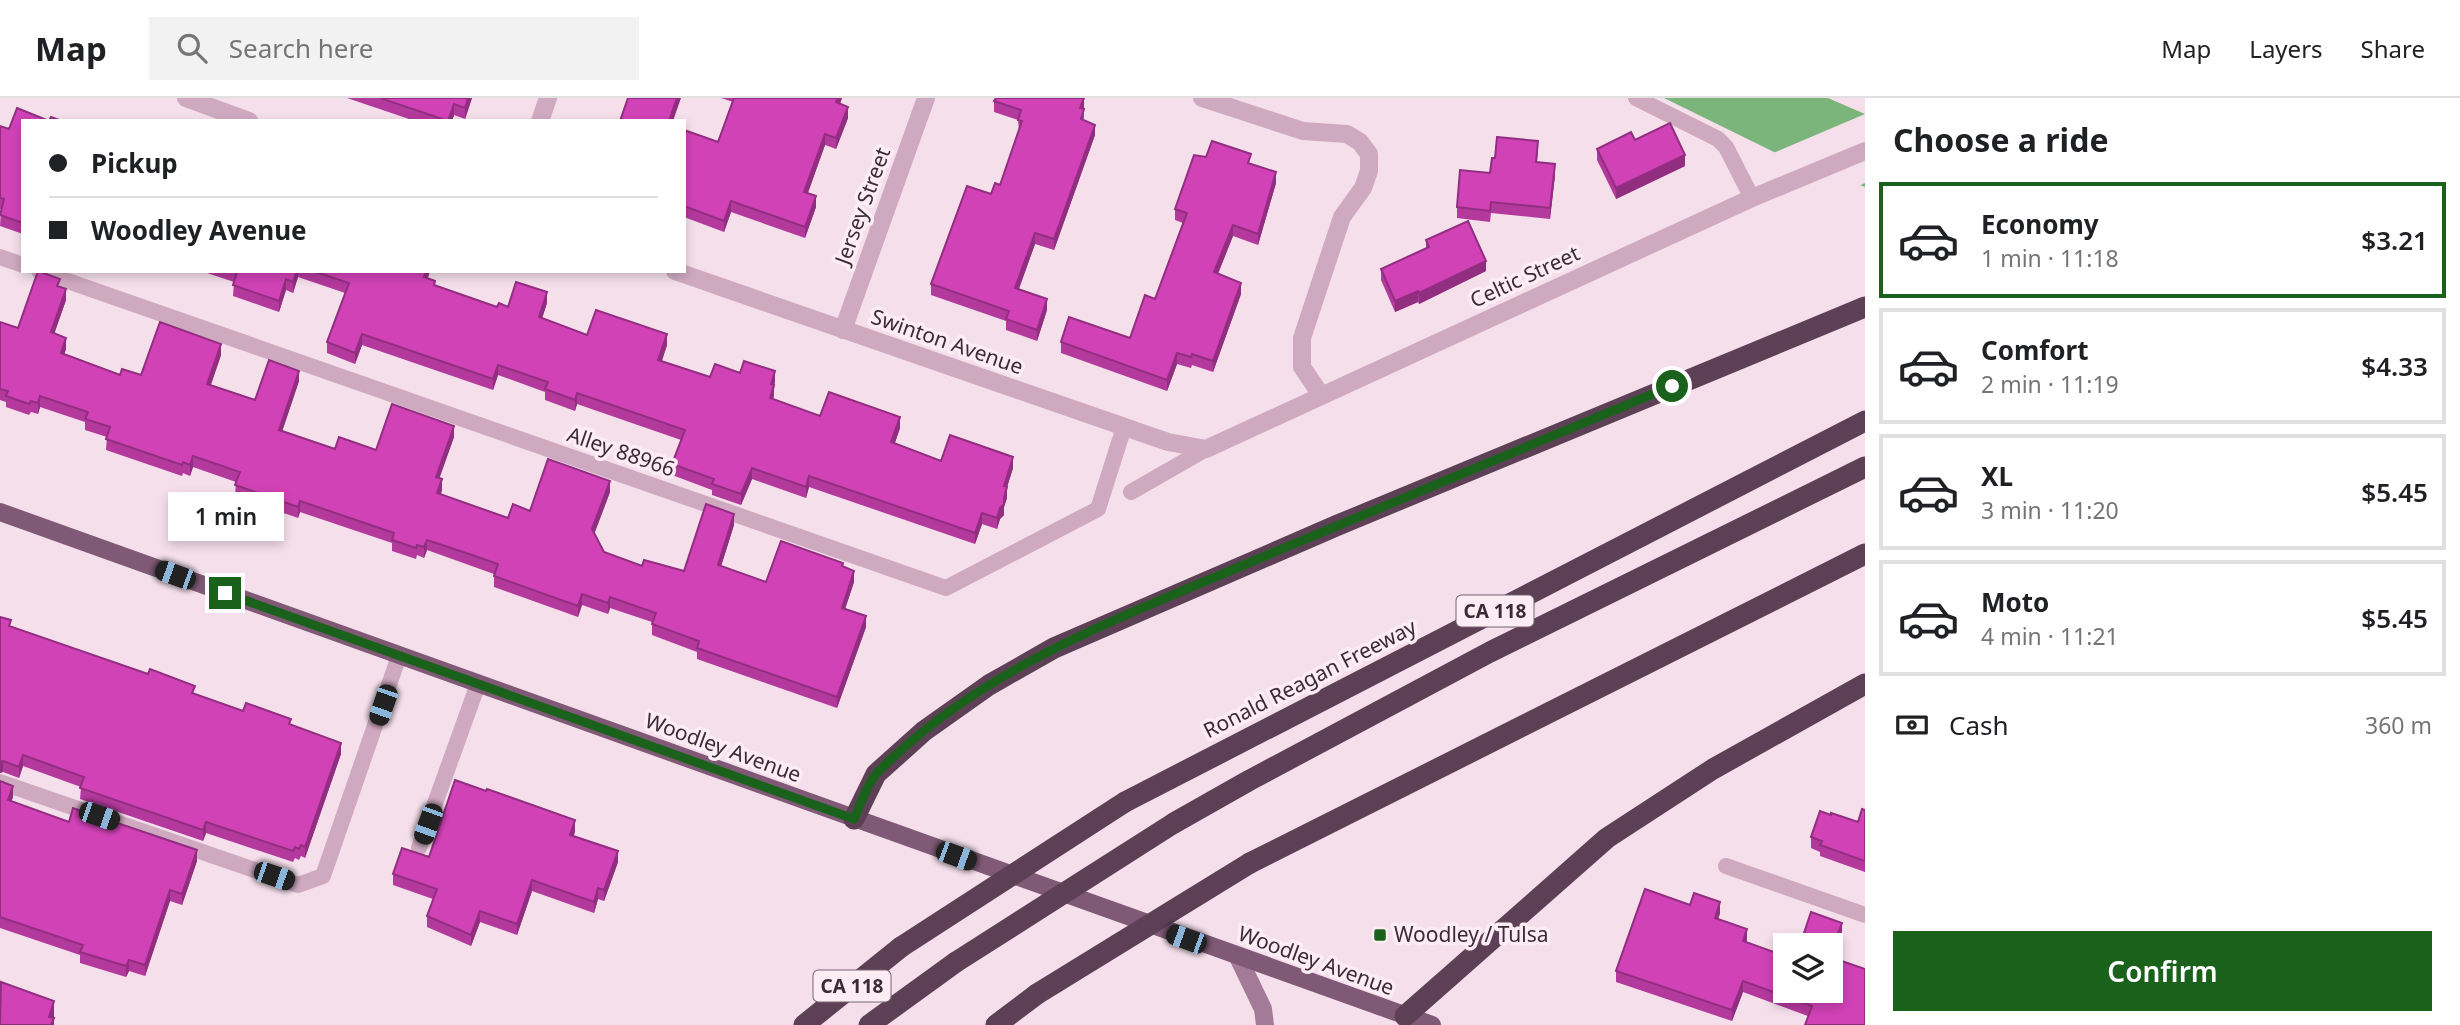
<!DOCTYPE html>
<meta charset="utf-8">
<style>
body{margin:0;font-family:"Noto Sans",sans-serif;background:#f2f2f2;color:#202124;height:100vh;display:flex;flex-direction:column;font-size:26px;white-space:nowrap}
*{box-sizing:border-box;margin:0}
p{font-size:23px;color:#757577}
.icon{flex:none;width:38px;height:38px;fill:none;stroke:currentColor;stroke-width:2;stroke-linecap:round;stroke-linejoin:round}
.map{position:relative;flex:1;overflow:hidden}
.drawer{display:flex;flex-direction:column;background:#fff;width:595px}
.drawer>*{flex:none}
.banner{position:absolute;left:21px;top:21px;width:665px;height:154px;border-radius:0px;box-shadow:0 4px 10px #0003;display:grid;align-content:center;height:154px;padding:0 28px;background:#fff}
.buttons{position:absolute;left:1773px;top:835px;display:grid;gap:14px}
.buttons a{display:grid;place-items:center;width:70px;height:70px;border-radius:0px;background:#fff;box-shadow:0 4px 10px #0003;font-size:35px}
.end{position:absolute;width:32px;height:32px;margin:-16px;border:9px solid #1a621b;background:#fff;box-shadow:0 0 0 4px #fff}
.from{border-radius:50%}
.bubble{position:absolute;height:49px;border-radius:0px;background:#fff;box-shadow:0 4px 10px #0003;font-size:23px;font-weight:600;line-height:49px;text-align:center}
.car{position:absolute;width:21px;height:42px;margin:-21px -10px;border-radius:9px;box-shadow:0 0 5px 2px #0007;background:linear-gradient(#222 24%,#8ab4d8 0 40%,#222 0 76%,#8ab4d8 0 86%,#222 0)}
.banner b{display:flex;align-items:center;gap:24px;height:66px;font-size:26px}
.banner b+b{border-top:2px solid #e0e0e0}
.banner i{width:18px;height:18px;background:#202124}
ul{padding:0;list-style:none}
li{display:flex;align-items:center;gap:21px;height:116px;margin:0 14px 10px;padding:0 14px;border:4px solid #e0e0e0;border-radius:0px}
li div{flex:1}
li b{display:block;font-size:26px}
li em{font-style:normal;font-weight:600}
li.on{border-color:#1a621b}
li>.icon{width:63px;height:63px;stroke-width:1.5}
h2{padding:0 28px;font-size:32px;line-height:84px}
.pay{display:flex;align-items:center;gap:18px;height:77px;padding:0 28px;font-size:26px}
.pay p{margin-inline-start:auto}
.primary-button{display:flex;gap:14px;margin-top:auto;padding:14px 28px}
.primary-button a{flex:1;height:80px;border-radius:0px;background:#1a621b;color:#fff;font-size:28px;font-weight:600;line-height:80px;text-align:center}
header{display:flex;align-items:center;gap:42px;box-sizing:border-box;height:98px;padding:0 35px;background:#fff;border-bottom:2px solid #e0e0e0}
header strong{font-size:33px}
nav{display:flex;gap:38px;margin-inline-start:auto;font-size:24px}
.search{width:490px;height:63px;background:#f2f2f2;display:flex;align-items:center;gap:18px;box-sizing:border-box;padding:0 24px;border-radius:0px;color:#757577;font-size:26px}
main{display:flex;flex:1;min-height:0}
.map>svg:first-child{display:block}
.water{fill:#7cb57b}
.pier{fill:#f5dfeb}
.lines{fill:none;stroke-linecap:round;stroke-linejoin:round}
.lane{stroke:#cfa9c0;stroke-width:16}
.street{stroke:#cfa9c0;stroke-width:18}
.secondary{stroke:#a37a97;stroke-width:18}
.primary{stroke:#7f5975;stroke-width:18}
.highway{stroke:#5e4056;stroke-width:21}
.highway-bridge{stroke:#5e4056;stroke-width:21}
.wall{fill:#b4399d}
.shaded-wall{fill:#922e80}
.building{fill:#d142b7;stroke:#922e80;stroke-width:2}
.route{stroke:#1a621b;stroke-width:9}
.poi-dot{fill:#1a621b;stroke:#fcedf5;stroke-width:2.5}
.labels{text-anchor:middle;stroke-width:7;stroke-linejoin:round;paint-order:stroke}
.shield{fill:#fcedf5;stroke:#766470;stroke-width:2}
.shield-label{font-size:19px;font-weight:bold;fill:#3c2a37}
.street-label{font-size:21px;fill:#3c2a37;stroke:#fcedf5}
.poi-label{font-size:21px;fill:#3c2a37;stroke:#fcedf5;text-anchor:start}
</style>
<header>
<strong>Map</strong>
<div class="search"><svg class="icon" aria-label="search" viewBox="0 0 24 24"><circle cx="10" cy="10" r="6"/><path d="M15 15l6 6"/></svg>Search here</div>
<nav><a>Map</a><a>Layers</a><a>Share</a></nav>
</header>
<main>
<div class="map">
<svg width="1865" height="927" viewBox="0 0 1865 927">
<rect width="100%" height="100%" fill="#f5dfeb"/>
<path class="water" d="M1664 0H1828L1865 16V89L1774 54Z"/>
<path class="pier" d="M1865 16V85L1856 89 1771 56Z"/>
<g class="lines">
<path class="lane" d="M1636 0 1718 41 1726 49 1752 100
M0 159 23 167
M39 173 946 490 1098 411 1124 329
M1131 394 1206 351
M0 684 298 787 323 778 399 558
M419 750 478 586
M1726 768 1865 817"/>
<path class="street" d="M186 0 249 23
M1202 0 1303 33 1347 36 1360 44 1369 56V73L1363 90 1342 119 1302 240V269L1321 297
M540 23 548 0
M675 173 1168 344 1206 351 1752 100 1865 53
M843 232 926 0"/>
<path class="secondary" d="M1238 859 1263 911 1265 927"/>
<path class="primary" d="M0 414 1432 927"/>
<path class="highway" d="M1125 704 1865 323
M854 721 876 676 924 633 989 587 1054 550 1338 427 1865 209
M1174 725 1250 682 1490 554 1865 369
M1250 765 1865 456
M1405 918 1607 740 1713 671 1865 586
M804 927 901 849
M869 927 956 864
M996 927 1037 896"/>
<path class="highway-bridge" d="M901 849 1125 704
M956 864 1174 725
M1037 896 1250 765"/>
</g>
<path class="wall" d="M347 0H472L465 21 454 17 452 23H415Z
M721 0H842L840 6 848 20 836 51 825 47 808 95 816 109 805 140 731 114 724 134 684 119V32L718 44 733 4Z
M1084 0V23L1095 37 1054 152 1035 146 1019 191 1047 212 1037 243 1006 232V223L931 197V186L991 96 1000 87 1019 33 1018 22 994 14V3Z
M17 10 49 23 51 19 62 23H23V136L0 128 1 111H0V28L9 31Z
M1635 42 1685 68 1616 101 1597 62V51Z
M1538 54 1537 64 1555 77 1550 121 1491 115 1490 124 1457 120V109L1490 75 1495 60Z
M1251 66 1276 85 1258 147 1233 138 1218 176 1241 196 1213 274 1192 267 1191 270 1177 266 1167 293 1061 255V244L1130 240 1155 201 1183 125 1175 122V111Z
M1426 142 1486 173 1419 206 1418 204 1395 214 1381 182V171L1426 150Z
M201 173H430L428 180 435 188 497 209 547 205 542 220 587 237 667 247 662 263 710 279 740 275 775 284 773 301 820 318 900 330 895 345 941 363 1013 370 1007 389V400L1004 409V417L1000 421 997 431 982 426 975 446 809 389 806 400 752 381 741 407 712 397V392L672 377V366L681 342 577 306 575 313 545 302V294L498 277 493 292 362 247 355 266 327 255V244L345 195 298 179 293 195 286 192 279 214 233 198 234 184Z
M60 189 66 202 54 236 66 251 64 256 120 277H141L221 257 211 287 255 302 299 283 282 333 335 351 376 352 454 339 439 380 442 392 441 396 508 420 530 413 610 394 594 436 604 454 642 468 684 473 734 427 721 468 766 484 843 469 854 484 845 511 866 529 837 610 697 561V554L652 537V524L610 510 608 516 582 507 578 519 494 489V476L427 452 424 460 417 457 416 461 392 453V445L300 414 298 420 241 400 235 398 236 384 193 369 190 378 183 375 182 378 106 352 107 339 85 332V324L40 309 38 316 31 314 29 317 6 309V304L0 302V224L18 230Z
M11 529 195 596 243 613 291 627 341 656 305 760 301 758 299 762 295 760 293 764 206 735 203 743 80 701 81 689 23 668 19 680 3 674 0 675Z
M0 683 13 699 11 703 69 724 197 763 182 807 170 803 145 878 129 873 126 879 80 865V857L0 830Z
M1865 712V774L1820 758V754L1811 750V739L1831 717 1858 724Z
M575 733 574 738 618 764 604 803 598 801 594 815 532 793 517 837 480 824 471 848 427 829V818L433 801 393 787V776L429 759Z
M1690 807 1720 815 1718 821 1747 842 1746 844 1785 892 1842 836 1808 918 1743 894 1732 923 1616 884V873Z"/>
<path class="shaded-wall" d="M468 0H472L465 21V10Z
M677 0H681L673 23H669Z
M838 0H842L836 15V4Z
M1084 0V9L1080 21V10Z
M454 6V17L452 23H448Z
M848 9V20L836 51V40Z
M1095 27V37L1054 152V141Z
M825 36V47L804 105V94Z
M1685 57V68L1616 101V90Z
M1555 66V77L1550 121V110Z
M1276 74V85L1258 147V136Z
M816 98V109L805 140V129Z
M731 103V114L724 134V123Z
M1233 127V138L1214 185V174Z
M1035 135V146L1015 201V190Z
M1486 163V173L1419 206V195Z
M297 173H298V179L293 195V184Z
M426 173H430L424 190V179Z
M286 181V192L279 214V203Z
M1241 185V196L1213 274V263Z
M66 191V202L51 245V234Z
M1418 193V204L1395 214V203Z
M547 194V205L539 230V219Z
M1047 201V212L1037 243V232Z
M362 236V247L355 266V255Z
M667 236V247L658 273V262Z
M66 240V251L61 266V255Z
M221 246V257L207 297V286Z
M1177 255V266L1167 293V282Z
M498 267V277L493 292V281Z
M299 273V283L279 343V332Z
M775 273V284L771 295 774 287V298L770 311 771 286Z
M577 295V306L575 313V302Z
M40 298V309L38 316V305Z
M900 319V330L891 355V344Z
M454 328V339L436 390V379Z
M193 358V369L190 378V367Z
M1013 359V370L1004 399V388Z
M752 370V381L741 407V396Z
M809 378V389L806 400V389Z
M442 381V392L437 406V395Z
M610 383V394L592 442V431Z
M1007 389V400L1004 409V417L1000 421 997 431V420Z
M300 403V414L298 420V409Z
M982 415V426L975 446V435Z
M734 416V427L718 478V467Z
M427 442V452L424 460V449Z
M854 473V484L842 520V510Z
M582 496V507L578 519V508Z
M610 499V510L608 516V505Z
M866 518V529L837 610V599Z
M341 645V656L305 760V749Z
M23 657V668L19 680V669Z
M3 663V674L0 675V664Z
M13 688V699L8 713V702Z
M575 722V733L570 748V737Z
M206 724V735L203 743V732Z
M197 752V763L182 807V796Z
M618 753V764L604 803V792Z
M532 782V793L517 837V826Z
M598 790V801L594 815V804Z
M170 792V803L145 878V867Z
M1720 804V815L1715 831V820Z
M480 813V824L471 848V837Z
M1842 825V836L1830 866V855Z
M1747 831V842L1743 854V843Z
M129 862V873L126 879V868Z
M1743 883V894L1732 923V912Z
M54 903V927H49V919Z"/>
<path class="building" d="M380 0H468L465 10 454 6 448 23Z
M628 0H677L669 23H620Z
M734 0H838L836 4 848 9 836 40 825 36 804 94 816 98 805 129 731 103 724 123 684 108V32L718 44Z
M996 0H1084L1080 10 1084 11 1081 21 1095 27 1054 141 1035 135 1015 190 1047 201 1037 232 1006 221 1009 213 931 186 967 88 991 96 995 85 1000 87 1022 23 1018 22 1021 12 994 3Z
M17 10 49 23 51 19 62 23H23V125L0 117 4 101 0 100V28L9 31Z
M1670 25 1685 57 1616 90 1597 51 1631 34 1635 42Z
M1497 39 1538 43 1536 64 1555 66 1550 110 1491 104 1490 113 1457 109 1460 72 1490 75 1492 60H1495Z
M1212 43 1251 56 1248 65 1276 74 1258 136 1233 127 1214 174 1241 185 1213 263 1192 256 1191 259 1177 255 1167 282 1061 244 1069 219 1130 240 1145 197 1155 201 1187 115 1175 111 1194 57 1206 59Z
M1468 123 1486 163 1419 195 1418 193 1395 203 1381 171 1429 149 1426 142Z
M38 173 60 181 57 188 66 191 51 234 66 240 61 255 120 277 122 271 141 277 160 224 221 246 207 286 255 302 269 262 299 273 279 332 335 351 339 339 376 352 392 306 454 328 436 379 442 381 437 395 508 420 513 406 530 413 548 361 610 383 592 431 604 454 642 468 644 462 684 473 706 406 734 416 718 467 766 484 781 443 843 465 842 468 854 473 842 510 866 518 837 599 697 550 699 543 652 526 656 515 610 499 608 505 582 496 578 508 494 478 498 466 472 457 427 442 424 449 417 447 416 450 392 442 394 435 300 403 298 409 241 389 235 387 240 374 193 358 190 367 183 364 182 367 106 341 110 329 85 321 88 314 40 298 38 305 31 303 29 306 6 298 8 293 0 291V224L18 230Z
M233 173H297L293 184 286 181 279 203 233 187 237 174Z
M313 173H426L424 179 435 183 434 187 497 209 499 205 508 209 516 184 547 194 539 219 587 237 596 212 667 236 658 262 710 279 715 266 740 275 744 263 775 273 771 286 774 287 770 300 820 318 829 294 900 319 891 344 941 363 950 337 1013 359 1004 388 1007 389 1004 400V406L1000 410 997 420 982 415 975 435 809 378 806 389 752 370 741 396 712 386 714 381 672 366 685 332 577 295 575 302 545 291 548 284 498 267 493 281 362 236 355 255 327 244 349 185Z
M0 519 11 522 9 528 148 576 150 571 195 588 192 595 243 613 246 605 291 621 289 626 341 645 305 749 301 747 299 751 295 749 293 753 206 724 203 732 80 690 84 679 23 657 19 669 3 663 0 664Z
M455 682 486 693 487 691 575 722 570 737 618 753 604 792 598 790 594 804 532 782 517 826 480 813 471 837 427 818 437 791 393 776 402 750 429 759Z
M0 683 13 688 8 702 69 724 73 710 197 752 182 796 170 792 145 867 129 862 126 868 80 854 83 847 0 819Z
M1862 711 1865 712V763L1820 747 1822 743 1811 739 1820 713 1831 717V715L1858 724Z
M1645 791 1690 807 1694 795 1720 804 1715 820 1747 831 1743 843 1785 858V892H1830V859L1865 871V927H1805L1812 908 1743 883 1732 912 1616 873Z
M1811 814 1842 825 1830 855V847H1800Z
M1 884 54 903 49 919 54 920 51 927H0Z"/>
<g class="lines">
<path class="route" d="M225 495 854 721C861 706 867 685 878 674 981 569 1125 518 1258 461 1396 403 1534 346 1672 288"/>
</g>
<rect class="poi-dot" x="1373" y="830" width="14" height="14" rx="3.5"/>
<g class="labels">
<g class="shield">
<rect x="1456.5" y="497.5" width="77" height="31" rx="5"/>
<rect x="813.5" y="872.5" width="77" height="31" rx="5"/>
</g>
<g class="shield-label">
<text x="1495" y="520">CA 118</text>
<text x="852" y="895">CA 118</text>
</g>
<g class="street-label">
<text transform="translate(863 108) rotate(-70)" y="7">Jersey Street</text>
<text transform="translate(1525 179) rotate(-25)" y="7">Celtic Street</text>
<text transform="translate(947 244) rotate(19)" y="7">Swinton Avenue</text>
<text transform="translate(621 354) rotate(19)" y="7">Alley 88966</text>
<text transform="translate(1310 581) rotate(-27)" y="7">Ronald Reagan Freeway</text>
<text transform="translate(723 650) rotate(20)" y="7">Woodley Avenue</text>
<text transform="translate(1316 863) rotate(20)" y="7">Woodley Avenue</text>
</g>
<g class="poi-label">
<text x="1394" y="844">Woodley / Tulsa</text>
</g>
</g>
</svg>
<div class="buttons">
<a><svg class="icon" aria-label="layers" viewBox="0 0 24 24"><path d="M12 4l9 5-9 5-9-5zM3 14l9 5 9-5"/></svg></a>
</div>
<i class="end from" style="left:1672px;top:288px"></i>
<i class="end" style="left:225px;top:495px"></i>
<div class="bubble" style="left:168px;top:394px;width:116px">1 min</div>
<i class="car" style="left:175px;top:477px;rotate:290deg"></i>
<i class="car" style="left:383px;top:607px;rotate:199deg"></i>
<i class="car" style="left:99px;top:718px;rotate:109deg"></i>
<i class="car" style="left:428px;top:726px;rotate:200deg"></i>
<i class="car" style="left:956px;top:758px;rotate:110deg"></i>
<i class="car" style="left:274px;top:778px;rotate:109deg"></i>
<i class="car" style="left:1186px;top:841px;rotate:290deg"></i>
<div class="banner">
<b><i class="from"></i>Pickup</b>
<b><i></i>Woodley Avenue</b>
</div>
</div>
<section class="drawer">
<h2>Choose a ride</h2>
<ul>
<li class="on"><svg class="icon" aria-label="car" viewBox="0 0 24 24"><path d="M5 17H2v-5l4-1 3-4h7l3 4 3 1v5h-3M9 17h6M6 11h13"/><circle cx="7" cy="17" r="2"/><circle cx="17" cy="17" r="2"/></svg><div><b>Economy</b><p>1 min · 11:18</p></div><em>$3.21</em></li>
<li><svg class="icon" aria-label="car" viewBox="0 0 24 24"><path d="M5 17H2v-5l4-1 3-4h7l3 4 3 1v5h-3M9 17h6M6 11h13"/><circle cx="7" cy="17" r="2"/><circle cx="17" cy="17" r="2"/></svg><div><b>Comfort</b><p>2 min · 11:19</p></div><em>$4.33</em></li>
<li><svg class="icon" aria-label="car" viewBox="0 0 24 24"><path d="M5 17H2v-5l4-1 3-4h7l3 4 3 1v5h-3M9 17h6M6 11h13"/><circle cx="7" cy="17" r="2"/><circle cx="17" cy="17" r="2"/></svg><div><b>XL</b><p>3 min · 11:20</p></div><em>$5.45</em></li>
<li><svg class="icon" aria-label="car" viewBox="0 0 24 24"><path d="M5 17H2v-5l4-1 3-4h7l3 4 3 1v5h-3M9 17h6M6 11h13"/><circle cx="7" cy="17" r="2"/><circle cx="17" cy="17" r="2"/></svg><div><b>Moto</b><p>4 min · 11:21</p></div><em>$5.45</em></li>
</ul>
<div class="pay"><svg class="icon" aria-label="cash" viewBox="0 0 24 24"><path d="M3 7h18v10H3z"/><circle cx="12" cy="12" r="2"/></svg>Cash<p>360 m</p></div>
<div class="primary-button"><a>Confirm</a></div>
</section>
</main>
